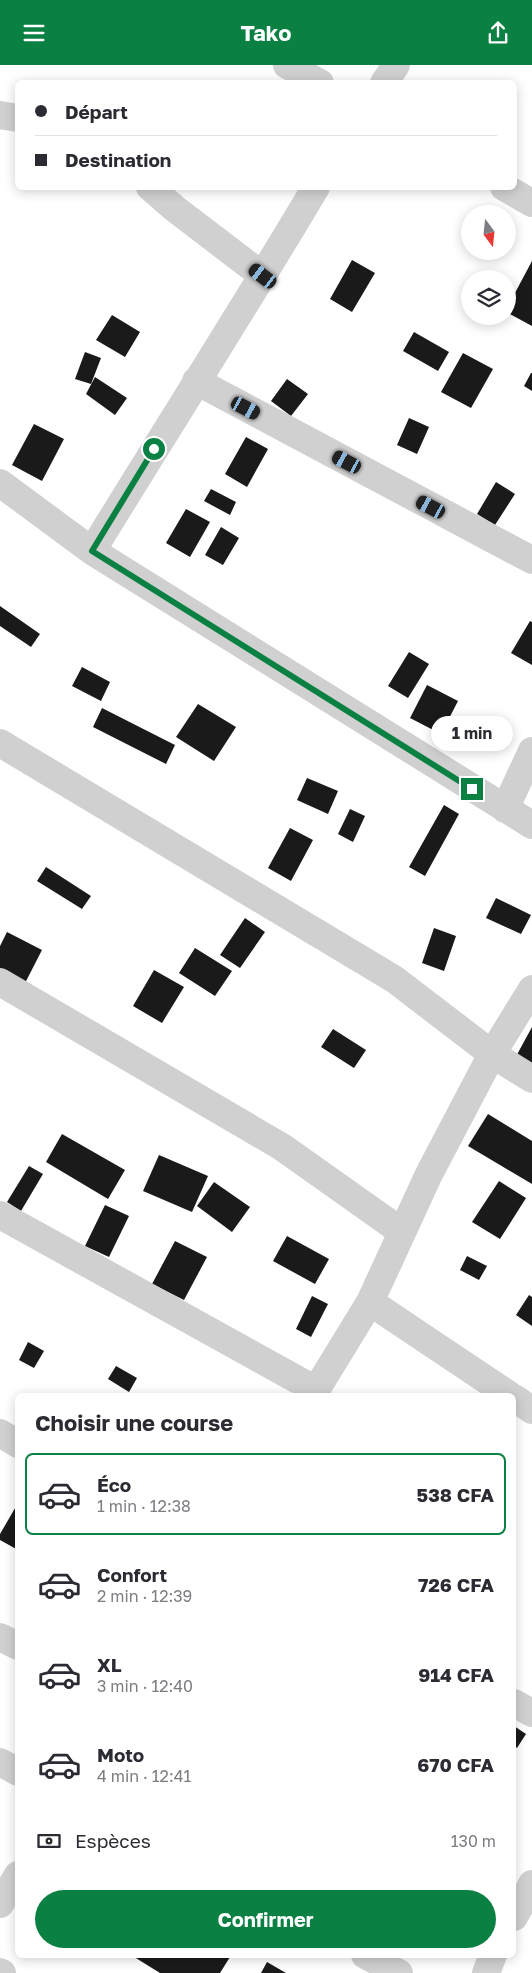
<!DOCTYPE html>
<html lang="fr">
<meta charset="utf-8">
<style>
body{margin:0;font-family:"Golos Text",sans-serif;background:#f2f2f3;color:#2b2b33;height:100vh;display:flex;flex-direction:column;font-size:19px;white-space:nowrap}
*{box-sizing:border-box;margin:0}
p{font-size:16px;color:#7c7c81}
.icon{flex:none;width:28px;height:28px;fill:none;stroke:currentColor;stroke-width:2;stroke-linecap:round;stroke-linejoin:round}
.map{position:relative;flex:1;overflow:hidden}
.sheet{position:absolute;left:15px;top:1328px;width:501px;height:565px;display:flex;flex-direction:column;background:#fff;border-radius:8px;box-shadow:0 2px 12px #0003}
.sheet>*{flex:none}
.top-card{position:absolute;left:15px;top:15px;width:502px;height:110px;border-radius:8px;box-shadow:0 2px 12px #0003;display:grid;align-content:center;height:110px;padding:0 20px;background:#fff}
.needle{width:32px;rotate:165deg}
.controls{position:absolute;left:461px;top:140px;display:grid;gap:10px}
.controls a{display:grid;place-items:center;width:55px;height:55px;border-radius:50%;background:#fff;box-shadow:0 2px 12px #0003;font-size:25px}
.end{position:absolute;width:22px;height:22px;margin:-11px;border:6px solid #0b8043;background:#fff;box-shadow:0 0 0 2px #fff}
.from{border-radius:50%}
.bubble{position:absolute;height:35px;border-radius:18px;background:#fff;box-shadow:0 2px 12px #0003;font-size:16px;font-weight:700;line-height:35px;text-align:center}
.car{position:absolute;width:15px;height:30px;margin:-15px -8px;border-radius:6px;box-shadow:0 0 4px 1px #0007;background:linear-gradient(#222 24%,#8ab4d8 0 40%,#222 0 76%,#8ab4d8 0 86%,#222 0)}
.top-card b{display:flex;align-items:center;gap:18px;height:48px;font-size:19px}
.top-card b+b{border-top:1px solid #e1e1e2}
.top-card i{width:12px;height:12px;background:#2b2b33}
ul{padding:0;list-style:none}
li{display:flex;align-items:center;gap:15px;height:82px;margin:0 10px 8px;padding:0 10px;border:2px solid transparent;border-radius:8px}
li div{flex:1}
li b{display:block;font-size:19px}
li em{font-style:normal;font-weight:700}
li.active{border-color:#0b8043}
li>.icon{width:45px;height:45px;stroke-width:1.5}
h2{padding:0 20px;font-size:22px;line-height:60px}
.pay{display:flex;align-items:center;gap:12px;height:55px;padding:0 20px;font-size:19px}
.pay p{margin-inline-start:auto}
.button{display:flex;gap:10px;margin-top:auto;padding:10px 20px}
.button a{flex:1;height:58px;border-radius:30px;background:#0b8043;color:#fff;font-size:20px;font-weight:700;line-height:58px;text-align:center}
header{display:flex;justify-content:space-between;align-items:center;height:65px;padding:0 20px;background:#0b8043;color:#fff;font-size:22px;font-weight:700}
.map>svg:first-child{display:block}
.building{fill:#1a1a1a}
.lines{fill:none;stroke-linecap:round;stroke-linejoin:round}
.minor{stroke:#d0d0d0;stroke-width:28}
.route{stroke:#0b8043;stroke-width:6}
</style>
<header><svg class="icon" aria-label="menu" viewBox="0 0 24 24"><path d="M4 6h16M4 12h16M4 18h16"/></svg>Tako<svg class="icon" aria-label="share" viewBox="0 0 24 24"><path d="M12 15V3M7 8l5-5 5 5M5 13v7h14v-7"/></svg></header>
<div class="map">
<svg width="532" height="1908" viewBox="0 0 532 1908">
<rect width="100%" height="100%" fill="#fff"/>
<path class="building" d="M352 195 375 208 352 247 330 234Z
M532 196V261L508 248V241Z
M112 250 140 267 125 292 96 275Z
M414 267 449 287 438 306 403 286Z
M85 287 101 293 91 319 75 314Z
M463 288 493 304 471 343 441 327Z
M531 308H532V326L524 321Z
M95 312 127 333 115 350 86 329Z
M287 314 308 329 291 351 271 336Z
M409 353 429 362 417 389 397 380Z
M34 359 64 374 42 416 12 400Z
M246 372 268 384 247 422 225 409Z
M496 417 515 429 495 460 477 449Z
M211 424 236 437 230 450 204 436Z
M186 444 210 457 190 492 166 478Z
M221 462 239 473 223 500 205 490Z
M0 541 40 569 31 582 0 561Z
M530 556 532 557V600L511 588Z
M409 587 429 599 408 633 388 621Z
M82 602 110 617 101 636 72 621Z
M427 620 458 636 441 669 410 653Z
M198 639 236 662 214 696 176 672Z
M102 643 175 680 166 699 93 662Z
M307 713 338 726 328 749 297 735Z
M444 740 459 749 425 811 409 802Z
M350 744 365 751 353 777 338 769Z
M290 763 313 775 291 816 268 803Z
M46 802 91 831 82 844 37 816Z
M496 833 531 850 521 869 486 853Z
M245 853 265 867 240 903 220 890Z
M434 863 456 871 444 906 422 898Z
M7 867 42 885 22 924 0 913V881Z
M195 883 232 906 215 931 179 908Z
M154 905 184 922 162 958 133 941Z
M532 962V1004L514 995Z
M333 964 366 985 354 1003 321 982Z
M488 1049 532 1076V1119L468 1081Z
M62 1069 125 1105 108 1134 46 1097Z
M159 1090 208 1111 192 1147 143 1126Z
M29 1101 43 1109 21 1146 7 1137Z
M499 1116 526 1133 500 1174 472 1157Z
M214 1117 250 1142 232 1167 197 1141Z
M105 1140 129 1151 109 1192 85 1181Z
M287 1171 329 1194 315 1219 273 1196Z
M175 1176 207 1192 184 1235 152 1219Z
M467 1191 487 1201 479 1215 460 1205Z
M529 1230 532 1232V1261L516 1250Z
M312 1231 328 1239 311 1272 296 1264Z
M28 1277 44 1286 34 1303 19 1295Z
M116 1301 137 1313 129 1327 108 1314Z
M18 1438V1485L0 1475V1469Z
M514 1661 526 1669 517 1683 514 1680Z
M131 1890H226L230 1892 220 1908H160Z
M267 1897 286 1908H261Z"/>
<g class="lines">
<path class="minor" d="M287 0 320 18
M384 18 396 0
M0 50 18 53
M150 122 174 143 263 211
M504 122 532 138
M196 316 532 495
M0 418 92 486 532 760
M92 486C166 365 243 245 316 122
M0 678 394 914 492 989 532 1014
M505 744 532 686
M0 917 282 1082 402 1167
M0 1150 316 1325
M370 1237 509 1330
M313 1330 370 1237 429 1109 492 989 532 924
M514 1333 532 1345
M0 1368 18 1379
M0 1572 18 1581
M514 1638 532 1648
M0 1697 18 1707
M0 1839 18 1810
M514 1852 532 1819
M365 1890 399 1908
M0 1907 2 1908
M486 1908 493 1890"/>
</g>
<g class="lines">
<path class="route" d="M154 384 92 486 472 724"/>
</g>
</svg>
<div class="controls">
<a><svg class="needle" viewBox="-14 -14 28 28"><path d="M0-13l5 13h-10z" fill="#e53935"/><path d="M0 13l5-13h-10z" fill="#7c7c81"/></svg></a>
<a><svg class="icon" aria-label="layers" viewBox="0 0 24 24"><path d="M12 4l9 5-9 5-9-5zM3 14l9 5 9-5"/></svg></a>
</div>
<i class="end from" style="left:154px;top:384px"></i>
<i class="end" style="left:472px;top:724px"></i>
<div class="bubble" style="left:431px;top:651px;width:82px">1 min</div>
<i class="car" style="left:263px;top:211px;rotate:307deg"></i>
<i class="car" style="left:246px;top:343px;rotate:118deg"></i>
<i class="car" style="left:347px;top:397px;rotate:298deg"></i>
<i class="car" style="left:431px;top:442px;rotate:298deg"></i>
<div class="top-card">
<b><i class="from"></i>Départ</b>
<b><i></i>Destination</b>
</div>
<section class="sheet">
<h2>Choisir une course</h2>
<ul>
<li class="active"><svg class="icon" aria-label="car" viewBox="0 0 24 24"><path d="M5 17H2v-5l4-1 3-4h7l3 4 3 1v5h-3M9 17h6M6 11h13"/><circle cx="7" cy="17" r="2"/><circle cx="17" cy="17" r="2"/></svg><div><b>Éco</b><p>1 min · 12:38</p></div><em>538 CFA</em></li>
<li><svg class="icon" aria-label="car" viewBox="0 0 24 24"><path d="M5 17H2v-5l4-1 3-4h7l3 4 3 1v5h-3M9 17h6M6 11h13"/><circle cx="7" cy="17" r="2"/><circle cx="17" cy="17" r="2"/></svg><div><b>Confort</b><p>2 min · 12:39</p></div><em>726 CFA</em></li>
<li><svg class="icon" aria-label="car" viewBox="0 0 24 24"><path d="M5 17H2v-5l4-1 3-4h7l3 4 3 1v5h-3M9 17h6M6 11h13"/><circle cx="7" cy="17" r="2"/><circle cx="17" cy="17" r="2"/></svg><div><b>XL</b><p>3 min · 12:40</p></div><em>914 CFA</em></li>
<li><svg class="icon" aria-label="car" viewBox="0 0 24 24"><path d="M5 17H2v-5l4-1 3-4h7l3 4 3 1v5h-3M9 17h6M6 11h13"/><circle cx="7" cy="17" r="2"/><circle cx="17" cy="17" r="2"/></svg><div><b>Moto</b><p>4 min · 12:41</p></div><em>670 CFA</em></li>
</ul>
<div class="pay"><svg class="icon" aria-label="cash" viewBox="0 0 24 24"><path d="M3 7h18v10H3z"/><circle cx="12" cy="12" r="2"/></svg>Espèces<p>130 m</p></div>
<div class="button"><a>Confirmer</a></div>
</section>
</div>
